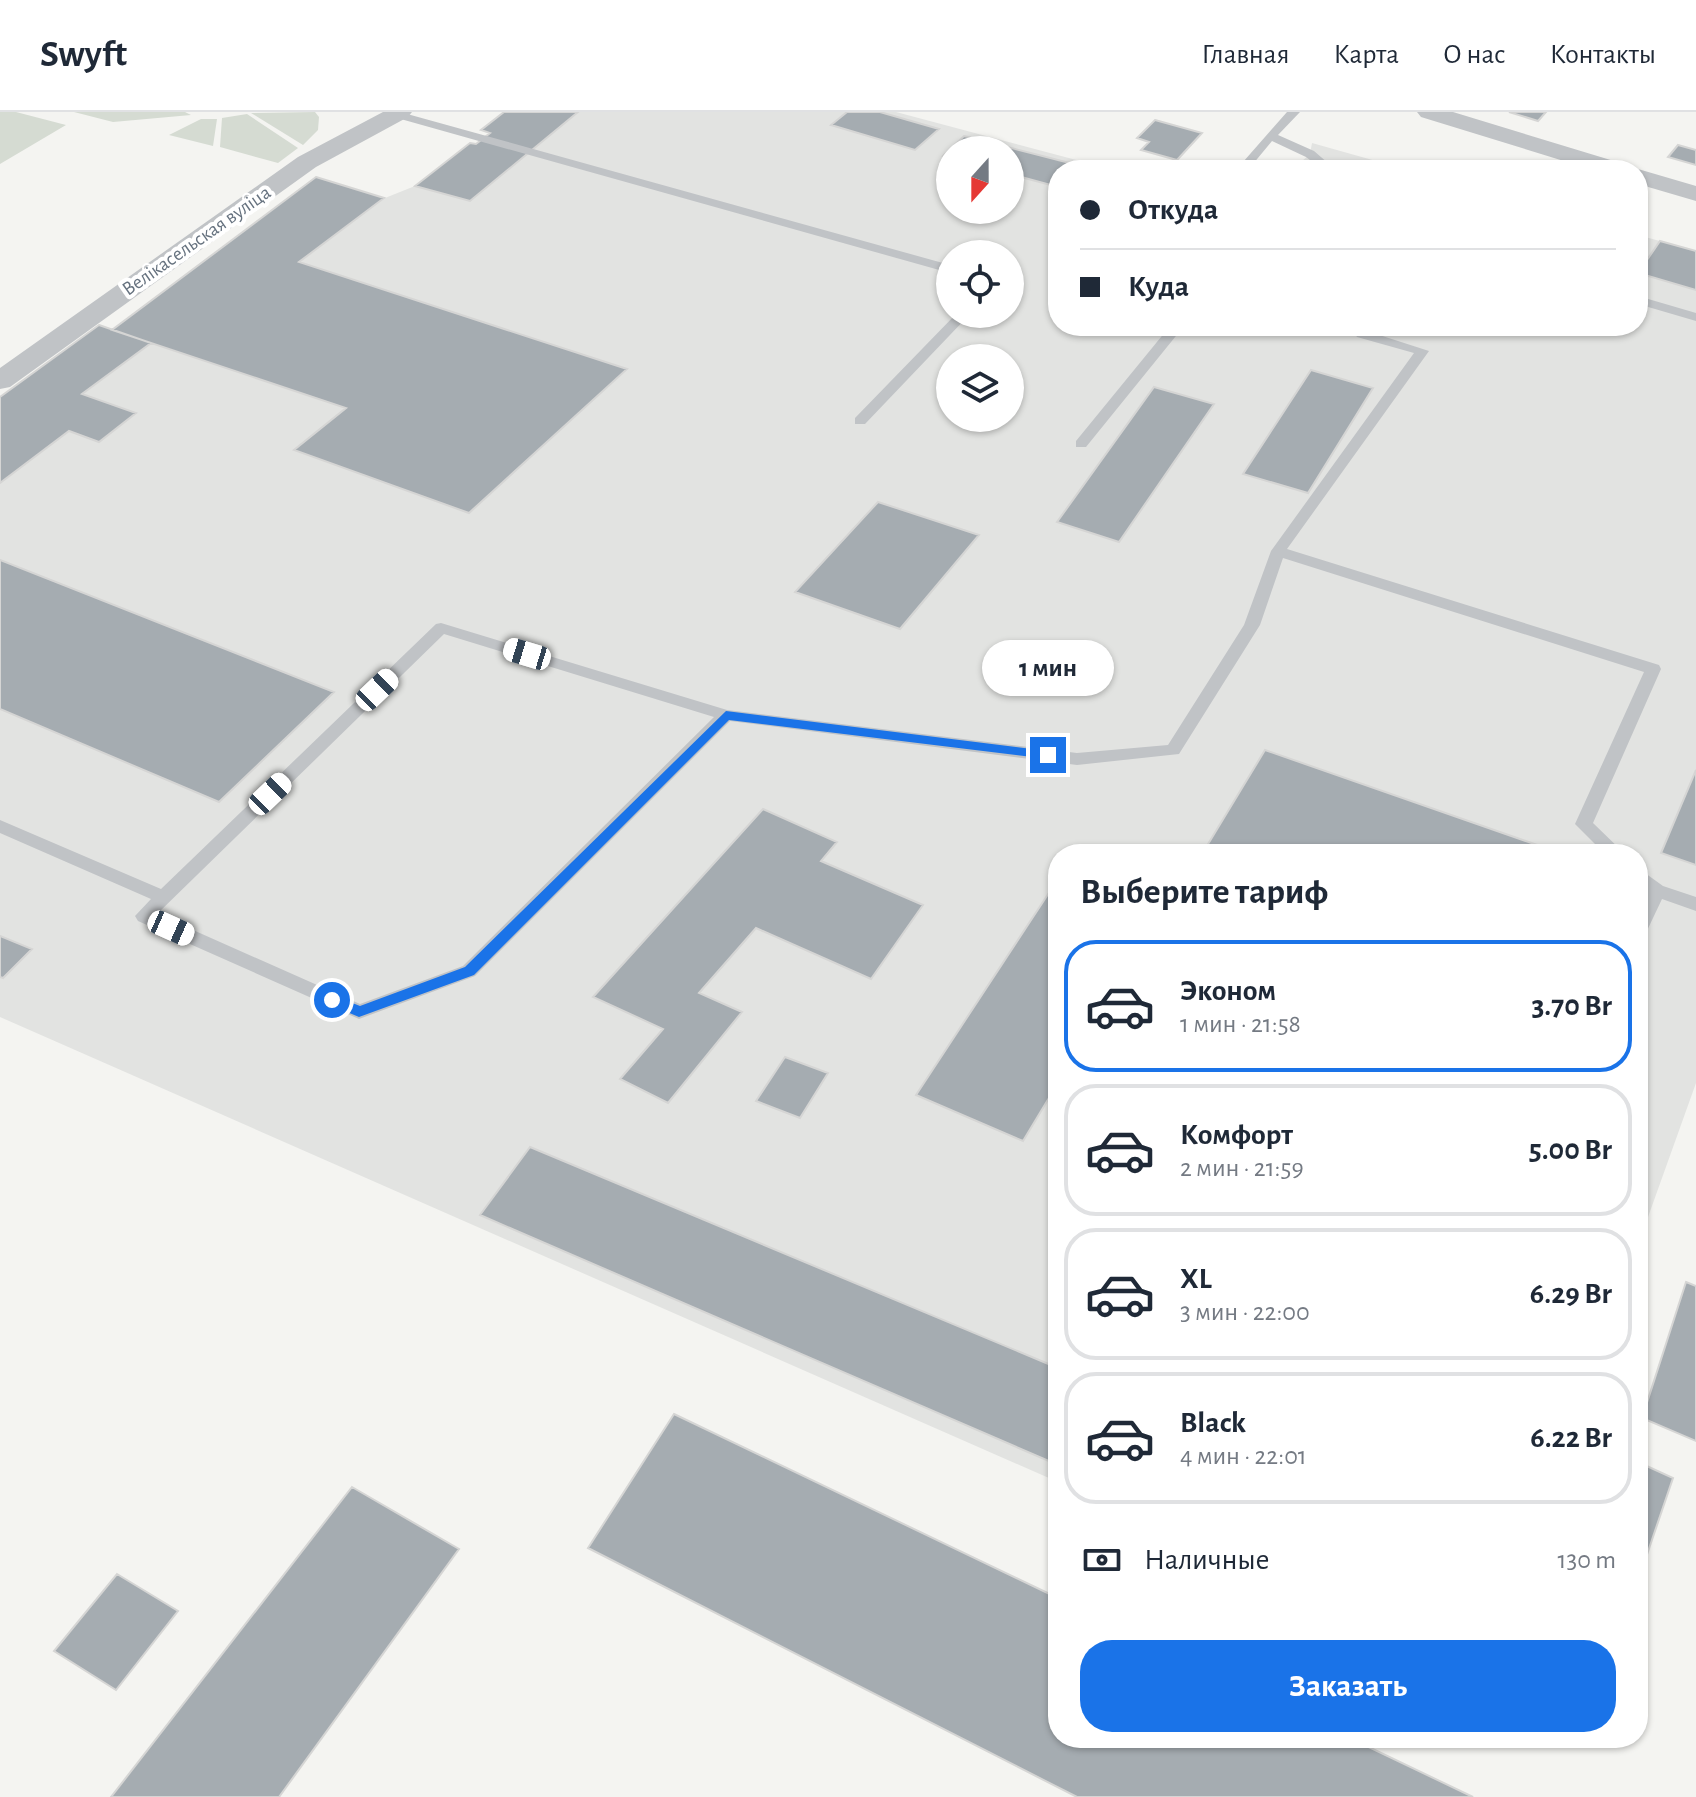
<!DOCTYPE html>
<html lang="ru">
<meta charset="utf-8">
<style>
body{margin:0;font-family:"Alegreya Sans",sans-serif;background:#f2f2f3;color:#1f2937;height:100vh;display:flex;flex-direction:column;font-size:30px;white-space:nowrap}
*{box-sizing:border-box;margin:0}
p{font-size:26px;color:#747a83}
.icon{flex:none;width:44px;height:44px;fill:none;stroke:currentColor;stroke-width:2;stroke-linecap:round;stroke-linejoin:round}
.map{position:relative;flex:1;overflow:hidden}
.details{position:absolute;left:1048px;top:732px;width:600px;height:904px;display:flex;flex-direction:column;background:#fff;border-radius:32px;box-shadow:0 2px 6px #0004}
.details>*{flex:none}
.top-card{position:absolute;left:1048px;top:48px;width:600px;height:176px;border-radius:32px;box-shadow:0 2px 6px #0004;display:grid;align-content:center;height:176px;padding:0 32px;background:#fff}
.needle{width:52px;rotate:201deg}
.buttons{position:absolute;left:936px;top:24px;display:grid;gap:16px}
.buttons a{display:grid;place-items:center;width:88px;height:88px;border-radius:50%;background:#fff;box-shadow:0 2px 6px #0004;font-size:40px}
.end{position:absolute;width:36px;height:36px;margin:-18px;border:10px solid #1a73e8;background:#fff;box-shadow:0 0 0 4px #fff}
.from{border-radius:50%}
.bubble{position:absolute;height:56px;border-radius:28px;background:#fff;box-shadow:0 2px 6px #0004;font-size:26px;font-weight:700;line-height:56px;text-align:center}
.car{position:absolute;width:24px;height:48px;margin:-24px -12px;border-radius:10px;box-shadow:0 0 6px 2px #0007;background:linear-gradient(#fff 24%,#345 0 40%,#fff 0 76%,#345 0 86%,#fff 0)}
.top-card b{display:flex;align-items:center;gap:28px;height:76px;font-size:30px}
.top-card b+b{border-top:2px solid #e0e1e3}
.top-card i{width:20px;height:20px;background:#1f2937}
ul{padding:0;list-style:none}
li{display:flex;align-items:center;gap:24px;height:132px;margin:0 16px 12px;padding:0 16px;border:4px solid #e0e1e3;border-radius:32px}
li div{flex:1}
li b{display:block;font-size:30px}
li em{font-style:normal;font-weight:700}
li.selected{border-color:#1a73e8}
li>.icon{width:72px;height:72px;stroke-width:1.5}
h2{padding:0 32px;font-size:36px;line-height:96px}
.pay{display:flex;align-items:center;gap:20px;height:88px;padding:0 32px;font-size:30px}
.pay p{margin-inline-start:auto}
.cta{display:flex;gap:16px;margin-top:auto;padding:16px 32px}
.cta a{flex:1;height:92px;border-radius:32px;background:#1a73e8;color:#fff;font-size:32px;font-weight:700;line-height:92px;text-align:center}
header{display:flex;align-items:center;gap:48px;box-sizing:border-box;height:112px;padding:0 40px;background:#fff;border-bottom:2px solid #e0e1e3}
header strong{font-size:38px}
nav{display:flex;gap:44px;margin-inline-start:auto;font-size:28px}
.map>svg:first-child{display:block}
.built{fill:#e2e3e1;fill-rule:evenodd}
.green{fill:#d5dbd2}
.building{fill:#a5acb1;stroke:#d5d5d4;stroke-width:2}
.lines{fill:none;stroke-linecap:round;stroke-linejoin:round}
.service{fill:#c0c3c6;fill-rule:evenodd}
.minor{fill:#c0c3c6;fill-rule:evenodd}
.route{fill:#1a73e8}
.labels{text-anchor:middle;stroke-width:8;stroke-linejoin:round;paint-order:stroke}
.far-street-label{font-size:20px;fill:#66727f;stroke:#fff}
</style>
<header>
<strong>Swyft</strong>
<nav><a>Главная</a><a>Карта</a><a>О нас</a><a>Контакты</a></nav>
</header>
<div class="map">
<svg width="1696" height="1685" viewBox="0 0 1696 1685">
<rect width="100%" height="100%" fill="#f4f4f1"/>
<path class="built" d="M504 0H896L1114 58H1058V214H1638V123L1696 139V971L1638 1133V742H1058V1370L0 905V285L99 213 113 218 316 65 385 86 415 74 470 31 476 32 489 21 481 18ZM950 38H1010V98H950ZM950 142H1010V202H950ZM950 246H1010V306H950Z
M1312 31 1408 58H1292L1310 42Z"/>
<path class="green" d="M0 0H16L66 13 0 52Z
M74 0H185L191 3 113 10Z
M315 0 319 5 318 18 303 33 251 1Z
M247 2 298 36 278 51 220 35 222 6Z
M201 7H217L213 34 169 23Z"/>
<path class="building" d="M504 0H578L470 89 415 74 470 31 476 32 490 21 481 18Z
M847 0H880L939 17 915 38 831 13Z
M1509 0H1546L1538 9Z
M1155 8 1202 21 1177 48 1141 38 1149 30 1137 26Z
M964 24 1097 58H1058V75L1010 62V38H950V46L943 44Z
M1678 33 1696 38V53L1668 45Z
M316 65 384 86 299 150 627 257 469 401 294 338 346 296 112 218Z
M1660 129 1696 139V178L1638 161Z
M99 213 151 231 82 282 136 301 99 330 69 319 0 371V285Z
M1311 258 1373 276 1308 381 1243 362Z
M1154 275 1214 292 1119 430 1057 410Z
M878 390 979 423 900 517 795 480Z
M0 448 334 580 219 690 0 597Z
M1265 638 1563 742H1202Z
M1696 658V753L1661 741Z
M763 697 837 730 821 749 923 793 871 867 756 816 699 881 742 900 668 991 620 967 663 917 593 885Z
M1058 767V971L1023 1029 916 983Z
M0 824 32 837 3 866 0 865Z
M785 945 828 961 800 1006 756 989Z
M530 1035 1058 1256V1353L480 1103Z
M1686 1170 1696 1174V1329L1642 1306Z
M674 1302 1058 1486V1626H1350L1473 1685H1077L588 1436Z
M1638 1350 1673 1366 1638 1469Z
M352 1375 459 1437 279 1685H111Z
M117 1462 178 1499 116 1578 54 1539Z"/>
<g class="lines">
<path class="service" d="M390 0H400L950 153V161L390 4Z
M1287 0H1300L1278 23 1314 39 1336 58H1323L1306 45 1272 29 1248 58H1236Z
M1638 184 1696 201V209L1638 192Z
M956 202H970L865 312H855V306Z
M1170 214H1184L1086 335H1076V329Z
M1359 214H1373L1370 220 1429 239 1287 437 1659 553 1661 557 1593 711 1625 742H1605L1575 712 1644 560 1283 446 1260 513 1179 642 1077 653 730 609 475 864 359 907 138 809 135 804 151 787 0 721V708L161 777 436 512 441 511 727 598 1077 641 1168 633 1244 513 1271 439 1414 241 1357 225 1355 222ZM444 522 714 605 463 854 360 892 157 802Z
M1638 756 1663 774 1696 785V799L1662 787 1644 825 1638 827V801L1648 781 1638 772Z"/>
<path class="minor" d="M383 0H412L408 5 316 55 10 275 0 277V256L298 45Z
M1417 0H1453L1627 53 1630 58H1593L1421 5Z
M1638 57 1696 74V89L1638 72V58H1633Z"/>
</g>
<path class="route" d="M726 599 1048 639 1054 643 1048 647 729 608 474 863 359 905 328 892 326 888 332 883 360 894 465 855Z"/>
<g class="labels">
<g class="far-street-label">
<text transform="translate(196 128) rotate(-35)" y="7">Велікасельская вуліца</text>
</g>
</g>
</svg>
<div class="buttons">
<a><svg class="needle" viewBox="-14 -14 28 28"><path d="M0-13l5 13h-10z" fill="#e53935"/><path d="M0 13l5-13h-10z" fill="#747a83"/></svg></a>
<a><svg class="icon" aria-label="locate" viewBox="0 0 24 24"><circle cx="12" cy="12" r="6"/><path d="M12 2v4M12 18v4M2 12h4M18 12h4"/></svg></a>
<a><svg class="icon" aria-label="layers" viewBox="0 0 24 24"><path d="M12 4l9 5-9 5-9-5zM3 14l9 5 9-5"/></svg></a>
</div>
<i class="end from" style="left:332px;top:888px"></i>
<i class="end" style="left:1048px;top:643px"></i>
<div class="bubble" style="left:982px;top:528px;width:132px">1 мин</div>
<i class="car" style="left:527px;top:542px;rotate:287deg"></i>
<i class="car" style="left:377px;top:578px;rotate:46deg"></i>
<i class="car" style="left:270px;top:682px;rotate:46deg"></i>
<i class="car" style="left:171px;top:816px;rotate:114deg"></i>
<div class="top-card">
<b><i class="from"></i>Откуда</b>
<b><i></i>Куда</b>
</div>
<section class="details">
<h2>Выберите тариф</h2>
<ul>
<li class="selected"><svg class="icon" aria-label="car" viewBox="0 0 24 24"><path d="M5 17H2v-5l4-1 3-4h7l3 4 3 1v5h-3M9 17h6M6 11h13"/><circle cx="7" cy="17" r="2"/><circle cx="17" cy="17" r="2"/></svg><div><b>Эконом</b><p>1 мин · 21:58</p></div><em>3.70 Br</em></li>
<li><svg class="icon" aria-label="car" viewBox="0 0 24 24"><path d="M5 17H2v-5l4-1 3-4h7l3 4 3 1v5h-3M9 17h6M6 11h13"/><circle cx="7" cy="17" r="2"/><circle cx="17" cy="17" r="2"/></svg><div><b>Комфорт</b><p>2 мин · 21:59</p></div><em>5.00 Br</em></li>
<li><svg class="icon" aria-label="car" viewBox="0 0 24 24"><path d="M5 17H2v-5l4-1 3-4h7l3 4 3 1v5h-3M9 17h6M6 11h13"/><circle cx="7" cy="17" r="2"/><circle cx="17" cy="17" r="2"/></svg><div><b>XL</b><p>3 мин · 22:00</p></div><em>6.29 Br</em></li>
<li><svg class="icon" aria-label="car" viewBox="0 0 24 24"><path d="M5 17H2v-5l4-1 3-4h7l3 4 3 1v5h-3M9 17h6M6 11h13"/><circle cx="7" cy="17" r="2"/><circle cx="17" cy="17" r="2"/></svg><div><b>Black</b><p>4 мин · 22:01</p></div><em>6.22 Br</em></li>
</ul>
<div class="pay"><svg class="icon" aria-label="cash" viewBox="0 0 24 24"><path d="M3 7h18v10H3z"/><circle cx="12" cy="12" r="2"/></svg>Наличные<p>130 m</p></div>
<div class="cta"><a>Заказать</a></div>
</section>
</div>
